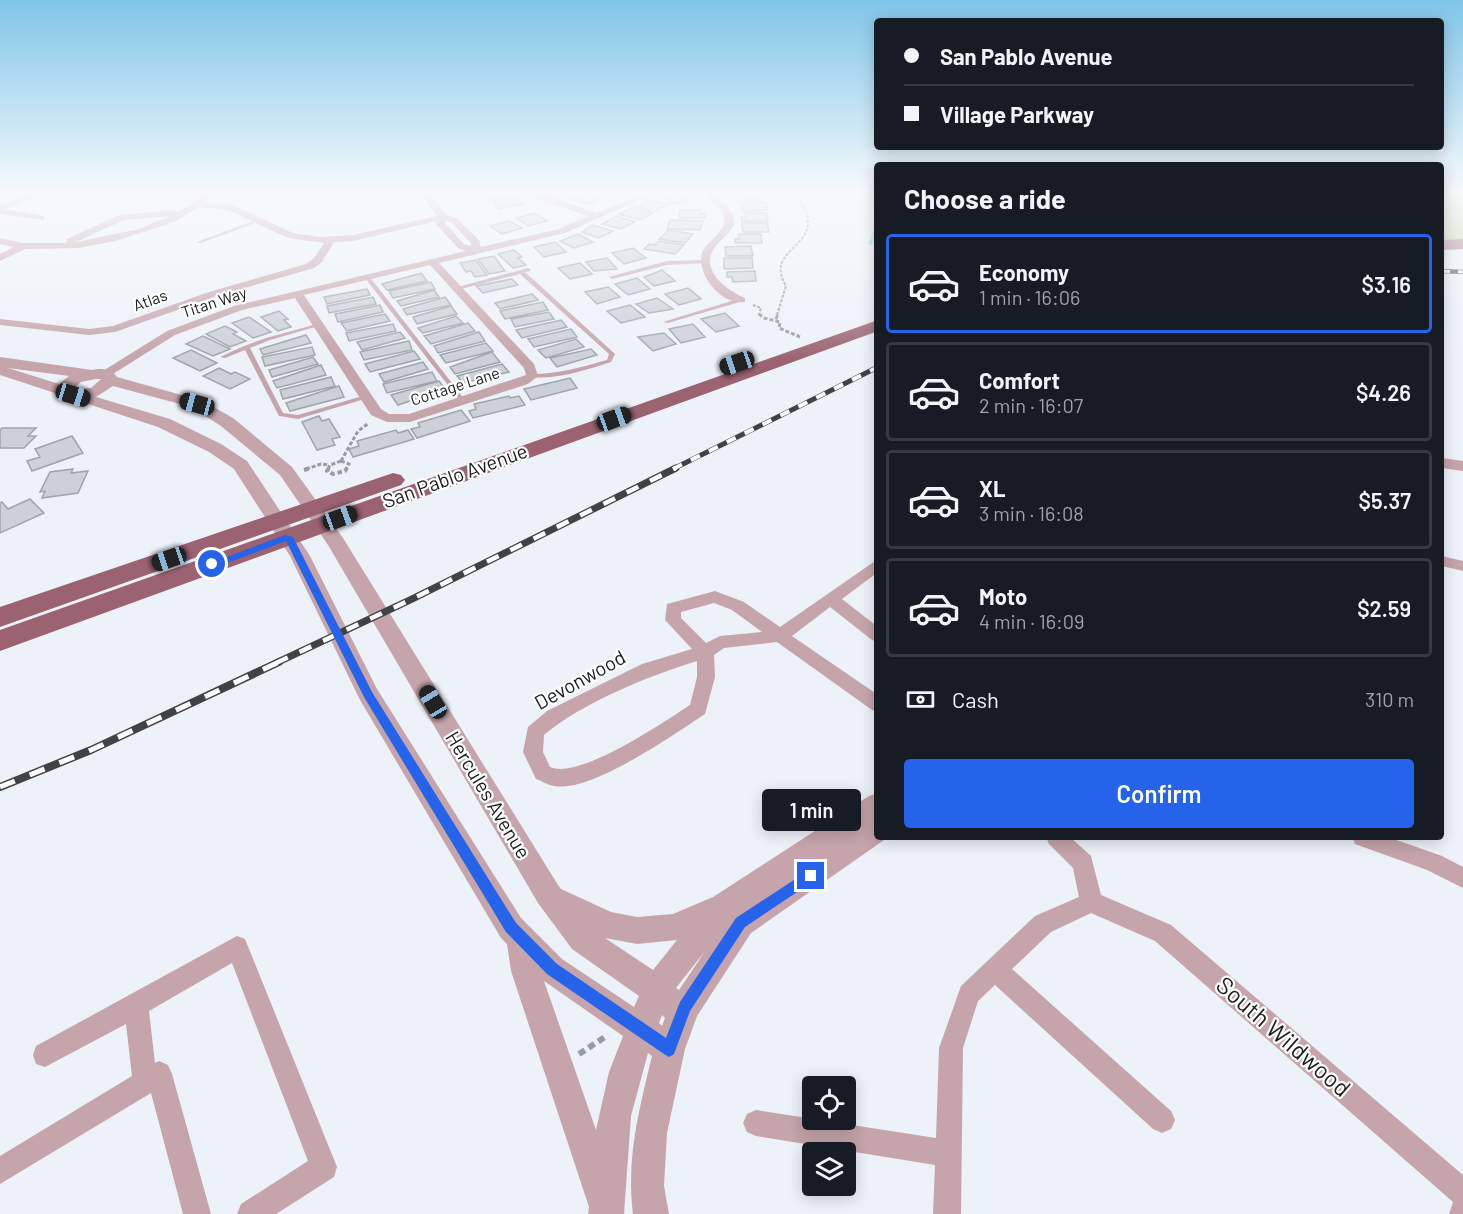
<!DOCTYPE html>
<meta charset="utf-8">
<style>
body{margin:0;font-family:Barlow,sans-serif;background:#242831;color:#f1f3f6;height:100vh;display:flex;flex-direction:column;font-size:22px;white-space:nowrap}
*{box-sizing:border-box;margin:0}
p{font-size:20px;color:#9ea1a6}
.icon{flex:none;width:33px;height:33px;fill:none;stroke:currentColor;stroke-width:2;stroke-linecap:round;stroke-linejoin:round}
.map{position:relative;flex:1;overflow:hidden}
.details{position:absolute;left:874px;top:162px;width:570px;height:678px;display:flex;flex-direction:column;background:#171b24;border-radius:6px;box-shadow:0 3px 15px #0003}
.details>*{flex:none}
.guide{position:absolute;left:874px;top:18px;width:570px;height:132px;border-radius:6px;box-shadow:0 3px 15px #0003;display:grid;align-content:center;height:132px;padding:0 30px;background:#171b24}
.buttons{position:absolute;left:802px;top:1076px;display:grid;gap:12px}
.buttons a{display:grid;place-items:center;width:54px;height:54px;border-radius:6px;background:#171b24;box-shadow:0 3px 15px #0003;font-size:30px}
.end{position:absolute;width:27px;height:27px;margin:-14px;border:8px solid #2563eb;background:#fff;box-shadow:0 0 0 3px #fff}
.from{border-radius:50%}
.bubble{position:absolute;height:42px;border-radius:6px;background:#171b24;box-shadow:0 3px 15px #0003;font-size:20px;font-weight:600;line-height:42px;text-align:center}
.car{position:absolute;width:18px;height:36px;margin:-18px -9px;border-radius:8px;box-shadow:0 0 4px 2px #0007;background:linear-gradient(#222 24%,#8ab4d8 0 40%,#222 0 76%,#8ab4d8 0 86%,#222 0)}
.guide b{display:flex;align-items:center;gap:21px;height:57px;font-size:22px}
.guide b+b{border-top:2px solid #363941}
.guide i{width:15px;height:15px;background:#f1f3f6}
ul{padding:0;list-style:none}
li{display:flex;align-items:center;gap:18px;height:99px;margin:0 12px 9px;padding:0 18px;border:3px solid #363941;border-radius:6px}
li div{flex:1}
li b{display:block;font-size:22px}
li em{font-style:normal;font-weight:600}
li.on{border-color:#2563eb}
li>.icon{width:54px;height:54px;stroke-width:1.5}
h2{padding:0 30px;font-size:27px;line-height:72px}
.pay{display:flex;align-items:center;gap:15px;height:66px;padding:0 30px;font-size:22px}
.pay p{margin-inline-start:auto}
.cta{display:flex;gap:12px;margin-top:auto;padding:12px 30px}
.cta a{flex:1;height:69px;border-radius:6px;background:#2563eb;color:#fff;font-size:24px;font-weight:600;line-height:69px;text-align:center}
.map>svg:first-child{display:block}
.green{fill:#b9d497}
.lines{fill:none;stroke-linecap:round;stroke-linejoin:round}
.stream{stroke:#81dee9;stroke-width:4}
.building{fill:#ccd0d7;stroke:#9fa3aa;stroke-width:1.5}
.path-far3{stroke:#989ca1;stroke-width:2;stroke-dasharray:3 1.5;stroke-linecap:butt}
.path-far2{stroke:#989ca1;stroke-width:3;stroke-dasharray:4 2;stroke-linecap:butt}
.path-far1{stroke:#989ca1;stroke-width:4;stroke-dasharray:4.5 3;stroke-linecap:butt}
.path{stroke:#989ca1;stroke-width:6;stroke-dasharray:7 4.5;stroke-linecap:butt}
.service{fill:#c5a4ab;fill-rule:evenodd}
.minor{fill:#c5a4ab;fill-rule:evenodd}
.tertiary{fill:#c5a4ab;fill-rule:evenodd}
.primary{fill:#9b6271;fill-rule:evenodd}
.rail-far3-casing{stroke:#404346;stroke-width:4.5}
.rail-far2-casing{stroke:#404346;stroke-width:5}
.rail-far1-casing{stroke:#404346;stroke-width:7}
.rail-casing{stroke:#404346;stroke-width:8}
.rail-far3{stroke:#fefefe;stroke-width:3;stroke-dasharray:8;stroke-linecap:butt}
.rail-far2{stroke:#fefefe;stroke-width:4;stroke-dasharray:10;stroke-linecap:butt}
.rail-far1{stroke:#fefefe;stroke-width:4.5;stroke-dasharray:13;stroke-linecap:butt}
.rail{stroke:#fefefe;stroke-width:5;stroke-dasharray:16;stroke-linecap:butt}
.route{fill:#2563eb}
.labels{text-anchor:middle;stroke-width:4.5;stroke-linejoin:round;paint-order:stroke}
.far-street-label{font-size:16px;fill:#191b1d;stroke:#fefefe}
.street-label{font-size:20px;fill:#191b1d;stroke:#fefefe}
.near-street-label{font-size:24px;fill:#191b1d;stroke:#fefefe}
</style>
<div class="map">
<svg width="1463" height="1214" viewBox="0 0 1463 1214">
<rect width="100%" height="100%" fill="#edf2f9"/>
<path class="green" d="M1442 192H1463V242L1442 243Z"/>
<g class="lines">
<path class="stream" d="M870 192 878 212
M871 243 878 224"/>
</g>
<path class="building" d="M483 192H510L513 195 488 200Z
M753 192 757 200 733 201 730 194Z
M583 193 603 197 591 204 571 200Z
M680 193 691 201 672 204 661 196Z
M516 197 523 204 499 209 493 201Z
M646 199 667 204 656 211 639 207Z
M766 202 768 210 743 211 741 203Z
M633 207 653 213 640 220 619 214Z
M680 210H701V214H706V218H679Z
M535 213 547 221 528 226 516 218Z
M745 213H767L768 221H742L741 217H746Z
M616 216 635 222 621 229 602 224Z
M670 220 703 221 700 230 667 229Z
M509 221 522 228 502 234 490 226Z
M742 223H767L769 232H743Z
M593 225 613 231 599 238 582 232Z
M669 230 693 234 685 243 659 239Z
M578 234 593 242 574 248 560 241Z
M739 234H761L762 243H735V239H739Z
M659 241 684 245 675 254 644 249 649 244 655 245Z
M555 242 566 252 544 257 534 247Z
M751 246 753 256H726L725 247Z
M633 248 646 258 624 264 612 253Z
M514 250 522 257 518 258 526 265 513 268 498 254Z
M494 256 505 271 489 274 478 259Z
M607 258 617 269 594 271 586 262Z
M724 258H752L753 268 724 269Z
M476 260 487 275 475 277 471 271 466 272 460 263Z
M580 263 592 274 570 279 558 268Z
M662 270 675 281 654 286 644 277Z
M755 271 756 281 733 282 732 277H727V272Z
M421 273 427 281 387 290 382 284Z
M637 278 650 289 628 295 615 284Z
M512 279 518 285 483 293 476 286Z
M431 282 435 289 393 298 389 291Z
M608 287 620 297 597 304 585 292Z
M688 288 701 299 679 305 665 294Z
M367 289 370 295 327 304 324 297Z
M434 290 439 297 401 306 397 301Z
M532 294 538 300 500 309 495 303Z
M373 297 376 304 329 313 327 306Z
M445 297 451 305 407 315 403 309Z
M657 298 673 309 649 313 636 304Z
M543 302 548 310 505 319 500 311Z
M380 305 383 312 338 322 335 314Z
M630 305 645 317 621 323 607 311Z
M451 306 457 314 417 324 413 317Z
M279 311 288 319 284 320 291 327 278 331 261 317Z
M549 312 554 319 515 327 511 319Z
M725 313 739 326 716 332 701 319Z
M385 314 390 321 347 331 341 323Z
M456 316 463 323 423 333 418 328Z
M249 317 271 332 253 338 232 323Z
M561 320 567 327 522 338 516 330Z
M468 323 475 331 431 344 424 336Z
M393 324 396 331 349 341 346 333Z
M693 324 705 337 681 343 669 329Z
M225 326 237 332 233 334 246 341 230 347 206 334Z
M571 329 577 337 534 347 528 339Z
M400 332 405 338 362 350 357 342Z
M479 332 485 341 438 353 434 346Z
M664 333 676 344 653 351 638 337Z
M306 335 311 343 263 355 260 349Z
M203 336 230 349 213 356 186 344Z
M576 339 584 347 546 358 538 350Z
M409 341 412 350 364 360 360 352Z
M486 343 493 351 446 363 440 355Z
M312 347 315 355 265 366 262 357Z
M591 349 597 355 557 367 550 358Z
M191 350 217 363 200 371 173 358Z
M414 351 420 359 370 372 365 364Z
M492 352 500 362 455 374 450 367Z
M313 357 318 364 272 377 269 370Z
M423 362 428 369 384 382 379 374Z
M502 364 509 372 463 383 457 376Z
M321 365 326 375 277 388 273 381Z
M219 368 231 374 235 372 250 379 230 389 203 376Z
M432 372 437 381 387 393 383 384Z
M331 377 335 386 283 399 280 390Z
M570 378 577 388 531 400 524 389Z
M439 381 445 389 398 405 391 395Z
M339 386 344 397 290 411 286 403Z
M509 396 510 398 519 396 525 405 473 418 469 411 476 409 474 404Z
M461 410 470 421 417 438 411 429 420 427 418 423Z
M319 416 322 421 329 419 340 437 332 439 335 445 317 450 302 422Z
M2 428H36L28 436H36L24 448H0V430Z
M396 430 398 433 408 430 414 439 353 457 349 449 359 446 357 441Z
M72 436 83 453 32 471 27 461 40 457 35 449Z
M73 469 71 473 88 471 78 493 42 498 45 491 40 492 50 472Z
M30 499 44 513 0 533V503L2 502 8 509Z"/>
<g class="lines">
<path class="path-far3" d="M753 305 761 308 759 315
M777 315 786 286C766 252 809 249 808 221 808 210 799 201 793 192"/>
<path class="path-far2" d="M759 314 764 318 780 322 779 328 800 337
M776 319 778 314
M341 461 349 464 346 469
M341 461 358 431 369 423
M306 469 321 464 329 465
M328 469 330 465 341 461"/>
<path class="path-far1" d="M329 468 327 471 333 474 345 471 347 468
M304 470 311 468"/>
<path class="path" d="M579 1054 608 1035"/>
<path class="service" d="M256 220 260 221 201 243 197 242Z
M705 260 707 261V263L667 265 612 279 609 277 667 261Z
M528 268 531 270 530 271 525 272 614 353 615 354 611 362C585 370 557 380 530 377V375L532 374C558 374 582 367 607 360L609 354 520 274 457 290 454 288Z
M365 276H369L465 400V402H461L365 278Z
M741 298 743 299V301L668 323 663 322Z
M317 324 322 325 270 340 250 348 283 413 298 415 366 395 369 397 368 398 298 419 279 416 245 350 225 358 220 357 244 346 266 338Z"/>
<path class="minor" d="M34 192H46L5 209 44 216V220L0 214V205Z
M206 192H215L205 202 233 205 293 233 320 237 353 235 437 216 421 192H429L446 215 457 218 479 240 481 247 559 229 588 216 539 200 529 192H539L596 213 647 192H658L565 233 439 263 534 364 538 376 528 384 410 422H387L371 415 295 298 242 310 175 335 108 377 104 378 98 374 167 331 234 306 466 251 458 248 437 225 436 221 353 241 334 242 322 262 314 268 217 296 115 332 89 335 0 325V319L89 329 113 326 209 292 306 264 314 258 324 243 288 238 228 210 199 207 174 222 115 241 79 248 25 249 0 261V254L14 247 0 244V238L22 243H66L67 239 119 215 173 210 177 212 191 205ZM170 216 139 229 76 242 124 220ZM446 221 451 222 471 243V246L464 244 445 223ZM430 265 524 368 526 375 409 414H389L381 409 304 295Z
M701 192H710C719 198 733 208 734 220 734 233 719 239 713 250 701 272 728 291 745 298V302C722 306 696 275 702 253 706 240 725 234 724 219 724 207 708 200 701 192Z
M1442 556 1463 561V571L1442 566Z
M878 559V572L842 599 878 627V642L872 640 830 607 792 636 878 695V712L872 710 777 642 724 648 714 655 715 677 705 714C673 735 591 793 554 786 547 785 542 781 536 779L523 752 528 727 547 711 642 664 692 649 665 620 667 604 715 591 744 602 780 627ZM714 603 732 610 762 632 720 636 706 643 681 618V612ZM697 661V677L690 705C664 722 579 780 550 767L543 752 544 735C582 703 648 676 697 661Z
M1046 837H1070L1091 856 1101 895 1171 925 1463 1175V1214H1449L1453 1202 1155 941 1091 913 1051 932 1012 969 1171 1111 1175 1120 1171 1129 1162 1133 1153 1129 995 985 978 1001 963 1048 961 1214H933L935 1165 756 1136 747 1132 743 1123 747 1114 756 1110 936 1138 939 1048 961 986 1035 916 1079 897 1073 868 1049 844Z
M1352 837H1388L1442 856 1463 867V888L1427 870 1355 844Z
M237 936 245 939 337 1167 334 1177 276 1214H237L241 1204 308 1161 232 963 149 1011 155 1063 159 1061 168 1065 172 1074 211 1214H183L151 1093 0 1184V1156L132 1076 126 1024 45 1067 36 1064 33 1055 36 1046Z"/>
<path class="tertiary" d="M0 357 92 370C101 368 112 369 117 377L203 401 233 418 292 467 343 538 558 885 561 889 611 912 637 917 673 914 713 897 869 796 878 793V837L887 838 751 933 697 1016 685 1049 667 1133 664 1186 669 1214H633C626 1158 639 1110 652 1056L648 1053 631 1116 624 1214H588L589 1207 511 971 507 944 501 938 360 700 290 556 234 469 209 452 158 427 0 375ZM8 368 69 376 59 384ZM96 379H101L91 388 73 389 81 382ZM113 386 191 407 221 426 280 475 328 545 538 903 572 949 639 996 634 1007 562 959 521 918 377 689 310 556 247 461 221 444 170 419 96 397ZM605 938 637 944 677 940 653 970ZM705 951 679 990 676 988ZM544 981 623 1036 609 1072 596 1130ZM662 1015 665 1018 662 1026 659 1023Z
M1442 458 1463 461V471L1442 468Z"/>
<path class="primary" d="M1463 239V249L1442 250V240Z
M878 320V331L0 651V630Z
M393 473 401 475 405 480 401 485 0 627V607Z"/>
<defs>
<path id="rail-far3" d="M1442 271 1463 272"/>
<path id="rail-far2" d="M673 469 878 367"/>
<path id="rail-far1" d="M276 663 410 600 676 468"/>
<path id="rail" d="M0 787 91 750 279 662"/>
</defs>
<use href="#rail-far3" class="rail-far3-casing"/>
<use href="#rail-far2" class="rail-far2-casing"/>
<use href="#rail-far1" class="rail-far1-casing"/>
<use href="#rail" class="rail-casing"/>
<use href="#rail-far3" class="rail-far3"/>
<use href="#rail-far2" class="rail-far2"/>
<use href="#rail-far1" class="rail-far1"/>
<use href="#rail" class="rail"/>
</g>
<linearGradient id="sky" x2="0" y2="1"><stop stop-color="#7fc5e8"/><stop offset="0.53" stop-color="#f7f9fc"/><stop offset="1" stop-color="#f7f9fc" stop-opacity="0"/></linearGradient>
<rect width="1463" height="362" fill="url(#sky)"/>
<path class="route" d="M285 535 293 537 372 692 516 923 557 964 666 1038 680 1002 736 918 806 872H815L817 876 815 880 745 927 690 1011 674 1054 669 1057 664 1054 547 974 506 932 364 697 286 541 216 567 208 564Z"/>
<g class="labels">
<g class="far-street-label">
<text transform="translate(150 300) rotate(-20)" y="6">Atlas</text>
<text transform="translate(214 302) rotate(-18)" y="6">Titan Way</text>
<text transform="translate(455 386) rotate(-18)" y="6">Cottage Lane</text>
</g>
<g class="street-label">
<text transform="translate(455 476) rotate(-20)" y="7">San Pablo Avenue</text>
<text transform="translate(580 680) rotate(-29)" y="7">Devonwood</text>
<text transform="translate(488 795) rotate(59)" y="7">Hercules Avenue</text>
</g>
<g class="near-street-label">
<text transform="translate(1283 1037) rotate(41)" y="8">South Wildwood</text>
</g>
</g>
</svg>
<div class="buttons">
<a><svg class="icon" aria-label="locate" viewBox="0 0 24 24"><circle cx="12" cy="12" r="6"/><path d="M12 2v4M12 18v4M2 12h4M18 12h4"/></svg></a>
<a><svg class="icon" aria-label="layers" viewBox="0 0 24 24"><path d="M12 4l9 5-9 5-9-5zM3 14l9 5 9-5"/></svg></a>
</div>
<i class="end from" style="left:212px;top:564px"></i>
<i class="end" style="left:811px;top:876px"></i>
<div class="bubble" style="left:762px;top:789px;width:99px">1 min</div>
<i class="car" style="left:737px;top:363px;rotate:251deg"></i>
<i class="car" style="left:73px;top:395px;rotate:107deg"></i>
<i class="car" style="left:197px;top:404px;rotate:285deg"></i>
<i class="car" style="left:614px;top:419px;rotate:70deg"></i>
<i class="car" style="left:340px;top:518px;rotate:70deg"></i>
<i class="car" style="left:169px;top:559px;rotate:251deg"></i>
<i class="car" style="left:433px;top:702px;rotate:329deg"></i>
<div class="guide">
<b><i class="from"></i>San Pablo Avenue</b>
<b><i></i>Village Parkway</b>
</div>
<section class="details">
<h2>Choose a ride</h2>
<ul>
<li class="on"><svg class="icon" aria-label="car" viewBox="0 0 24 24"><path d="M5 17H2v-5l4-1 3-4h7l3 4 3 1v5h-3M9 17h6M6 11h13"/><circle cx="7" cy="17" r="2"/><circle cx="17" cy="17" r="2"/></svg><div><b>Economy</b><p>1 min · 16:06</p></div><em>$3.16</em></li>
<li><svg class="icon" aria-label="car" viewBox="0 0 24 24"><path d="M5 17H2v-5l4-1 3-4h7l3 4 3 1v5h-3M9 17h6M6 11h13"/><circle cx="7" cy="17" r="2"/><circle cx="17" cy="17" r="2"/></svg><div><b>Comfort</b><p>2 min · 16:07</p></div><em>$4.26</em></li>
<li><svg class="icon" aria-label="car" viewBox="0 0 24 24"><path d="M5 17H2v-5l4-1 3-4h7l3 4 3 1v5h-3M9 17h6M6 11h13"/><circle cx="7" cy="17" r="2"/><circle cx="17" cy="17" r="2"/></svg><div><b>XL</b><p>3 min · 16:08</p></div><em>$5.37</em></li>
<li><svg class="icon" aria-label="car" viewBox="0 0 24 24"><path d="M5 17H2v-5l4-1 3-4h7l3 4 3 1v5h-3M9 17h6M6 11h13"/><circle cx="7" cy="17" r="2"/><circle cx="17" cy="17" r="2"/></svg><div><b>Moto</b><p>4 min · 16:09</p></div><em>$2.59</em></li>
</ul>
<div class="pay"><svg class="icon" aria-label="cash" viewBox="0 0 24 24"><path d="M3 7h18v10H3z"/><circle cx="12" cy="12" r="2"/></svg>Cash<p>310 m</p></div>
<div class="cta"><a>Confirm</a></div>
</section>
</div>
